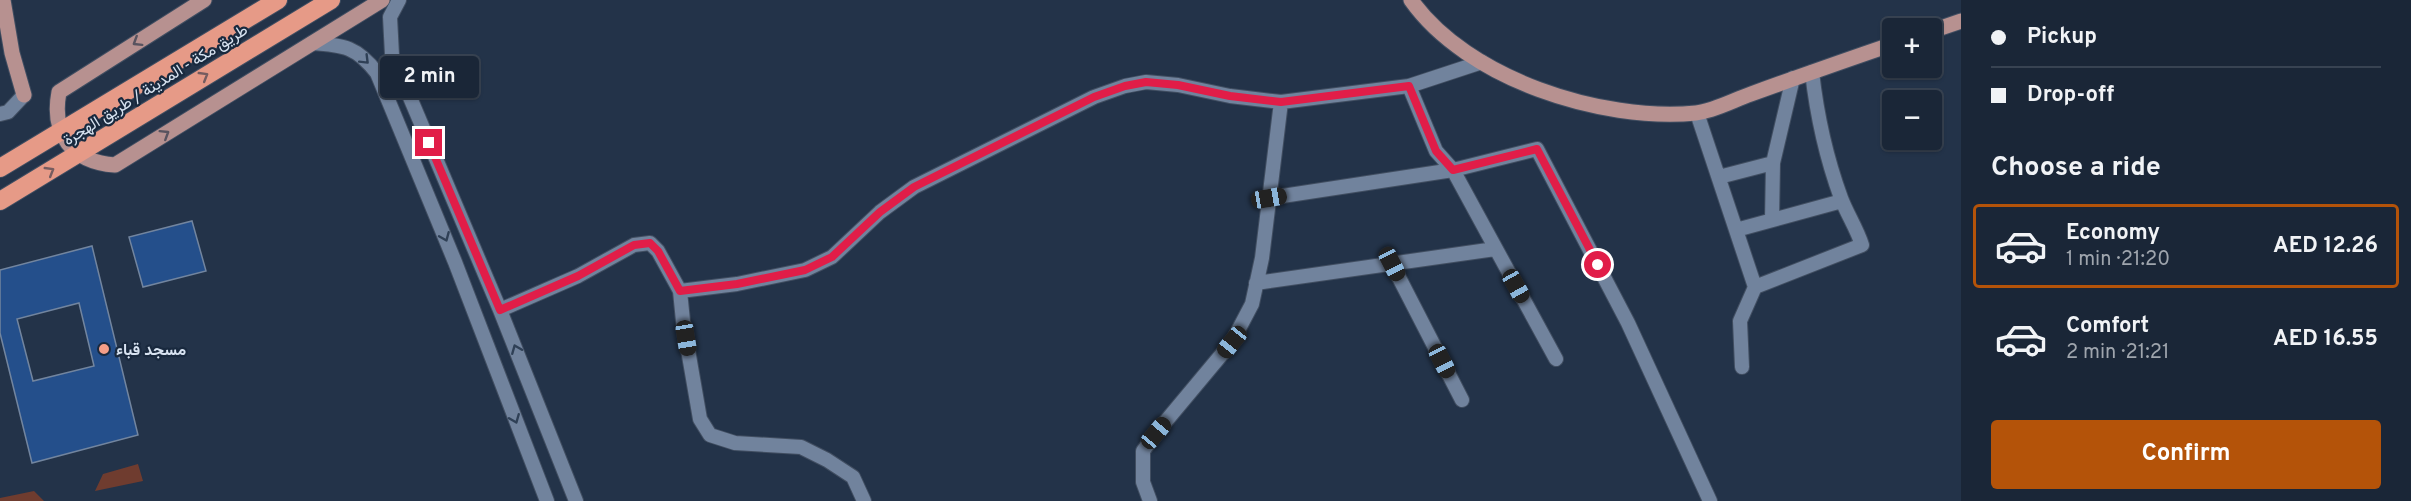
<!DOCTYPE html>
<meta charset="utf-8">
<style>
body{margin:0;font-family:Overpass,Vazirmatn,sans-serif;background:#232e3f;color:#f1f3f6;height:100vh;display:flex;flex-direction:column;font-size:22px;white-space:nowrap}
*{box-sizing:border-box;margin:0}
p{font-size:20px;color:#9fa5ad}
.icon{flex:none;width:33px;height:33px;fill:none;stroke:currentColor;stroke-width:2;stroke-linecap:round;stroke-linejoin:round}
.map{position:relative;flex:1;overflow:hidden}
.panel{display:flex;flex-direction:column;background:#1a2637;width:450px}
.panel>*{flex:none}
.banner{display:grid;align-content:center;height:132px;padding:0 30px;background:#1a2637}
.controls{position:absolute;left:1882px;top:18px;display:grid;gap:12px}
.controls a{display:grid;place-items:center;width:60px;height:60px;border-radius:6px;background:#1a2637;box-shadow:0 2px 4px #0004,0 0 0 2px #384352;font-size:30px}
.end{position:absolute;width:27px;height:27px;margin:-14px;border:8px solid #e11d48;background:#fff;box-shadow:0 0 0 3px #fff}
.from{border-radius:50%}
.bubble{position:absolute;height:42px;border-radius:6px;background:#1a2637;box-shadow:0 2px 4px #0004,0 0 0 2px #384352;font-size:20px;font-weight:700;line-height:42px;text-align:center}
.car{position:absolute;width:18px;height:36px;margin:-18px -9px;border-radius:8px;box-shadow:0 0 4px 2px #0007;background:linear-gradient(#222 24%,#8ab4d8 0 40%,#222 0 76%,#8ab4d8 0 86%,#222 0)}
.banner b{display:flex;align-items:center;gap:21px;height:57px;font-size:22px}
.banner b+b{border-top:2px solid #384352}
.banner i{width:15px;height:15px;background:#f1f3f6}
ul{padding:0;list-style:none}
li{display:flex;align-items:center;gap:18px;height:84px;margin:0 12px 9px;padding:0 18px;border:3px solid transparent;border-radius:6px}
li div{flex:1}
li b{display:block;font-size:22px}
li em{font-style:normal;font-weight:700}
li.current{border-color:#b45309}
li>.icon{width:54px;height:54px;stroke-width:1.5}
h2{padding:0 30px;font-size:27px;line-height:72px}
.action{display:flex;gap:12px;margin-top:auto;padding:12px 30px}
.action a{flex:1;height:69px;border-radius:6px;background:#b45309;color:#fff;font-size:24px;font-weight:700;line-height:69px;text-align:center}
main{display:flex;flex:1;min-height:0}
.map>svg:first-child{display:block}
.green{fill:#6f3c2f}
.building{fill:#244f8b;stroke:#72859f;stroke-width:1.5;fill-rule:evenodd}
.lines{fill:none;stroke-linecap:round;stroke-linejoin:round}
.minor-casing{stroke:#414e61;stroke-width:16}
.major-casing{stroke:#414e61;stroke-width:17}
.highway-casing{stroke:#414e61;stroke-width:20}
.minor{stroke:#71839d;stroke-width:14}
.major{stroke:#b79190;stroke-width:15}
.highway{stroke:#e69a87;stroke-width:18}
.oneway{stroke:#58535f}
.oneway2{stroke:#2f4056}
.oneway3{stroke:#755c5f}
.route{stroke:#e11d48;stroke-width:8}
.poi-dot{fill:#f49e88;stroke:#19293e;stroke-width:2}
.labels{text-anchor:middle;stroke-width:4.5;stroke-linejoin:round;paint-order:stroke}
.street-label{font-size:16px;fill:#d8e3f1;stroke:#19293e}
.poi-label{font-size:16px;font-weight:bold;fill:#d8e3f1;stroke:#19293e;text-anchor:start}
</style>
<main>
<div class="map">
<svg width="1961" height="501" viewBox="0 0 1961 501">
<rect width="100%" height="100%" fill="#233349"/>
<path class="green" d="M138 464 143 481 95 491 103 474Z
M34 491 44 501H0V498Z"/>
<path class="building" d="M192 221 206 271 143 287 129 237Z
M92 246 138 435 32 463 0 333V270ZM79 303 94 366 33 381 17 319Z"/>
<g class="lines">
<defs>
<path id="minor" d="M399 0 390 17 392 55 500 310 576 501
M312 43C344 45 357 47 377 73L455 262 547 501
M1409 86 1436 151 1453 170 1556 359
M1697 113 1755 287 1740 321 1742 367
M0 114 8 112 24 95
M1773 163 1793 78
M1719 177 1773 163 1772 220
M1269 198 1453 170 1537 149 1628 323 1710 501
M1736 230 1842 201
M1392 264 1462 400
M1256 283 1495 249
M1755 287 1862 245C1857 229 1847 214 1841 198 1826 157 1817 116 1812 72
M680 291 737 284 805 270 832 257 880 212 914 187 1094 97 1125 86 1146 82 1178 85 1230 96 1281 102 1409 86 1482 62
M500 310 578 276 634 245 650 243 658 251 680 291 683 321 700 419 710 435 735 443 801 447 827 460 853 477 864 501
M1150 501 1143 482V451L1156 433 1232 342 1252 304 1262 258 1281 102"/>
<path id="major" d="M3 0 12 53 24 95
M204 0 59 92C51 134 72 162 115 165L382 0
M1411 0C1467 79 1601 122 1696 113 1714 111 1734 100 1751 94 1798 77 1846 60 1893 44
M1932 31 1961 21"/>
<path id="highway" d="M0 168 278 0
M0 201 331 0"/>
</defs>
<use href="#minor" class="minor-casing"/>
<use href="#major" class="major-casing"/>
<use href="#highway" class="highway-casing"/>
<use href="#minor" class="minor"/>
<use href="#major" class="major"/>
<use href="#highway" class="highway"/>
</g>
<defs><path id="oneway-chevron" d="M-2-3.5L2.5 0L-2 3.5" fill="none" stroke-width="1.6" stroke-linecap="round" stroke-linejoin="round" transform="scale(1.5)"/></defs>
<g class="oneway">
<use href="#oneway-chevron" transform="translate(137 42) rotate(148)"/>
<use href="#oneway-chevron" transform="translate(165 134) rotate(-32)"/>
</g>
<g class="oneway2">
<use href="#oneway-chevron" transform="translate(365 60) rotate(45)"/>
<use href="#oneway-chevron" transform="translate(445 237) rotate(67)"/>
<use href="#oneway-chevron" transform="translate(516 349) rotate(-112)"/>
<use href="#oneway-chevron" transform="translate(515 419) rotate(68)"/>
</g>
<g class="oneway3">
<use href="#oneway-chevron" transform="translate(204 76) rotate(-31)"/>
<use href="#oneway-chevron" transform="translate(50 171) rotate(-31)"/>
</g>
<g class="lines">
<path class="route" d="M429 143 500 310 578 276 634 245 650 243 658 251 680 291 737 284 805 270 832 257 880 212 914 187 1094 97 1125 86 1146 82 1178 85 1230 96 1281 102 1409 86 1436 151 1453 170 1537 149 1598 265"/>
</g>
<circle class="poi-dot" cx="104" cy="349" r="6"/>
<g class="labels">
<g class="street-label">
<text transform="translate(155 84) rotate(-32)" y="6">طريق مكة - المدينة / طريق الهجرة</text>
</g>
<g class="poi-label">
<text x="116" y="355">مسجد قباء</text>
</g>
</g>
</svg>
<div class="controls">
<a>+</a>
<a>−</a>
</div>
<i class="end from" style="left:1598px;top:265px"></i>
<i class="end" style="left:429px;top:143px"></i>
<div class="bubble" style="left:380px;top:56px;width:99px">2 min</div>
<i class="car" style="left:1269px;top:198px;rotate:81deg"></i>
<i class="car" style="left:1392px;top:264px;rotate:153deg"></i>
<i class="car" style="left:1516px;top:286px;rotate:151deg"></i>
<i class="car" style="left:686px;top:338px;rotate:171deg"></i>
<i class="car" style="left:1232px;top:342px;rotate:219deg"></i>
<i class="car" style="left:1442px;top:361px;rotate:153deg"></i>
<i class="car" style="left:1156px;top:433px;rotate:40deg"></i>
</div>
<section class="panel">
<div class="banner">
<b><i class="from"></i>Pickup</b>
<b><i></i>Drop-off</b>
</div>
<h2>Choose a ride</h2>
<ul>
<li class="current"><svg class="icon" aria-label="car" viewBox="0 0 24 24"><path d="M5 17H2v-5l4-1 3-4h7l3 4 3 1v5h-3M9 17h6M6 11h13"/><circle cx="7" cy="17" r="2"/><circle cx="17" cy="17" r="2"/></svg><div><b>Economy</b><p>1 min · 21:20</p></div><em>AED 12.26</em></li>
<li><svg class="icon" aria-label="car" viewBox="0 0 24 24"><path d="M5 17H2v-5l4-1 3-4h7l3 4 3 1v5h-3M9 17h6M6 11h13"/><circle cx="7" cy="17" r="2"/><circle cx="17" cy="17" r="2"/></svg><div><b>Comfort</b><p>2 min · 21:21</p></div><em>AED 16.55</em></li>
</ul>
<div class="action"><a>Confirm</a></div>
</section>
</main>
